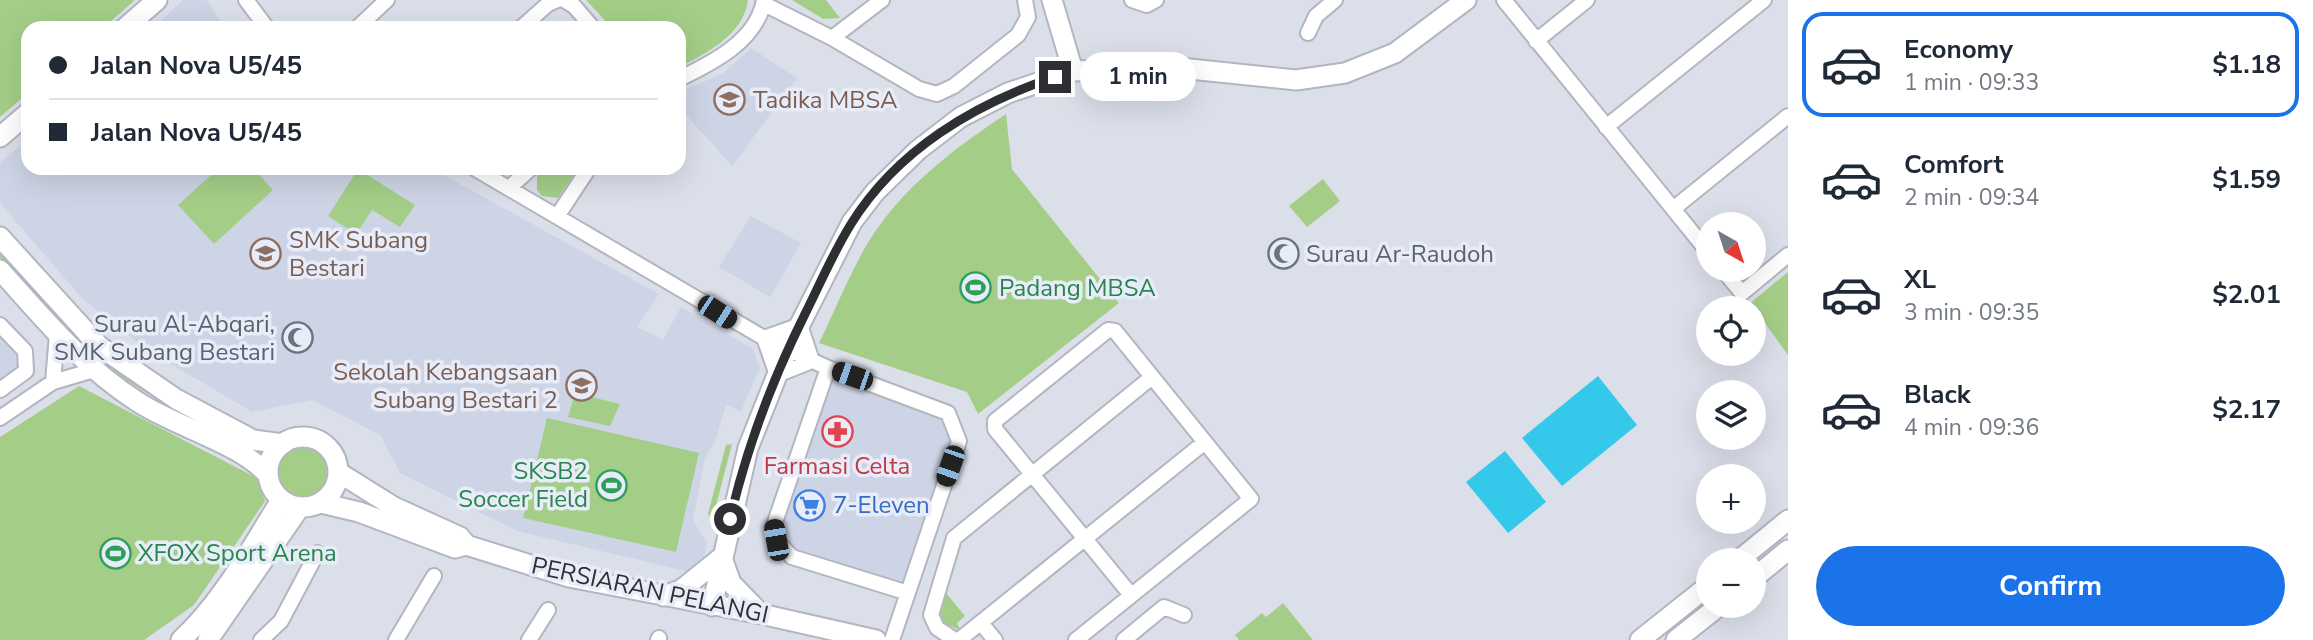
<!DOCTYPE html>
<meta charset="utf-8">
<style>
body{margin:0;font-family:"Nunito Sans",sans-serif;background:#f6f6f7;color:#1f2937;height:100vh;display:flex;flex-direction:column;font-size:26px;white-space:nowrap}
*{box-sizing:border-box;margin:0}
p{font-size:23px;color:#747a83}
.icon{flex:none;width:38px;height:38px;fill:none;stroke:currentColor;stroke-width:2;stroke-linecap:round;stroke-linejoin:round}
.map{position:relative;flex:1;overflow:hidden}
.side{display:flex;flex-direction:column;background:#fff;width:525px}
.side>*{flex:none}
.guide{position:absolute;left:21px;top:21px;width:665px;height:154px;border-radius:21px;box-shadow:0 7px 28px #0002;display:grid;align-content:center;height:154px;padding:0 28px;background:#fff}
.needle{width:46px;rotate:141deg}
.controls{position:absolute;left:1696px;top:212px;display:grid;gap:14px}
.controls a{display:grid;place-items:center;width:70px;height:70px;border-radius:50%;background:#fff;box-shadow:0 7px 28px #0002;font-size:35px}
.end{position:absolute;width:32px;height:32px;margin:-16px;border:9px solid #2d2f33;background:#fff;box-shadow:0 0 0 4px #fff}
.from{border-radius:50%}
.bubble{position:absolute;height:49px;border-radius:24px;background:#fff;box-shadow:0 7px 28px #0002;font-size:23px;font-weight:700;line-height:49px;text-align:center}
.car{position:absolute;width:21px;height:42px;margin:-21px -10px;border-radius:9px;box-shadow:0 0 5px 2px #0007;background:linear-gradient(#222 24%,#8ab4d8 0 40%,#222 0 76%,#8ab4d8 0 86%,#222 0)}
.guide b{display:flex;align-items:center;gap:24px;height:66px;font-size:26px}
.guide b+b{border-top:2px solid #e0e1e3}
.guide i{width:18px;height:18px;background:#1f2937}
ul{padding:12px 0 0;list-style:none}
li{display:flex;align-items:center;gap:21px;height:105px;margin:0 14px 10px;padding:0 14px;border:4px solid transparent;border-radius:21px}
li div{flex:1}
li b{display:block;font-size:26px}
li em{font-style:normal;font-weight:700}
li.current{border-color:#1a73e8}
li>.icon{width:63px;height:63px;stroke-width:1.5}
.action{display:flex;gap:14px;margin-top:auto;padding:14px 28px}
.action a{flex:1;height:80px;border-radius:42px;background:#1a73e8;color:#fff;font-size:28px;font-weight:700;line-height:80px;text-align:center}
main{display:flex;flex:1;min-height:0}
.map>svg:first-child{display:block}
.built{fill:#cdd4e5}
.green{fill:#a4ce88}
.water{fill:#34c9eb}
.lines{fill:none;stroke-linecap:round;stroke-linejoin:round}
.minor-casing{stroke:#b3b6c1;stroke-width:18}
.tertiary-casing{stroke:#b3b6c1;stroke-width:23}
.minor{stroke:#fff;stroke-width:14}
.tertiary{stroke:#fff;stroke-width:19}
.route{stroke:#2d2f33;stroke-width:9}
.labels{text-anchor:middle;stroke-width:7;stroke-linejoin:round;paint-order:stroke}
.education-label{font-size:24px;fill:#785e54;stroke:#e8ecf8;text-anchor:start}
.worship-label{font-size:24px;fill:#5b616d;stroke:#e8ecf8;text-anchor:start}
.leisure-label{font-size:24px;fill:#27864d;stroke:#e8ecf8;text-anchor:start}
.health-label{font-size:24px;fill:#be3a42;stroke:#e8ecf8}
.shop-label{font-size:24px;fill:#366cbe;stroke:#e8ecf8;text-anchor:start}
.street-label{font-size:24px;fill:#2d2f33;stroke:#e8ecf8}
</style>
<main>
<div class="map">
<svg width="1788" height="640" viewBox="0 0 1788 640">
<rect width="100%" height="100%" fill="#dbdfea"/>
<path class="built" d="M183 0H207L224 28H153Z
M751 48 797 78 732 166 679 107V92L722 74Z
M28 139V168H431L659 294 637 327 663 340 681 307 753 349 760 367 741 411 726 405 715 441 705 458 693 520 707 543 703 561 690 572 517 531 400 473 380 435 312 400 252 412 144 348 81 297 0 203V163Z
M751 216 801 243 770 297 719 267Z
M0 335 17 353 19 366 0 382Z
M832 376 942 416 954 439 901 586 797 553 784 540 780 524Z"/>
<path class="green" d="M0 0H135L103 28H28V93L0 117Z
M586 0H748C744 34 706 54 679 67V28H612Z
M792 0H826L840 18 823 19Z
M1006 114 1012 169 1119 303 978 414 967 392 819 343C835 311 848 277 866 246 899 190 953 149 1006 114Z
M219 168H253L273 190 214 244 178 205Z
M546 168H578L558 198 542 196 537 190V176Z
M358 169 415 205 400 227 372 210 356 234 328 216Z
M1323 179 1340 201 1307 227 1289 206Z
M0 248 74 331 267 447 263 458C206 424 143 397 92 355 58 326 30 290 0 257Z
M1788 272V355L1754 308 1748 305Z
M79 386 257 478 265 501 194 605 144 640H0V437Z
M575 393 620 404 610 426 568 417Z
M547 418 699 453 676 552 523 518Z
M732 444 713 517H710L708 514 726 445Z
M279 471a26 26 0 1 1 52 0a26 26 0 1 1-52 0Z
M946 593 965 616 957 623 960 630 935 620Z
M1283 603 1313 640H1239L1235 635 1262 613 1266 617Z"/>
<path class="water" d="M1598 376 1637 425 1562 486 1522 438Z
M1505 451 1546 502 1508 533 1466 482Z"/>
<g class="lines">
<defs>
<path id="minor" d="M246 0 267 28
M564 0 574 6 593 28
M1132 0 1147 5 1156 0
M1504 0 1708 252
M764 4 832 38 919 89 937 94 954 86 1018 35 1028 17 1025 0
M357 28 387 0
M521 28 548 4 557 0
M1308 33 1316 16 1335 0
M832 38 882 0
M1536 41 1587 0
M679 79C712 63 757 41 764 0
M1606 127 1764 0
M474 168 764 338 828 368 948 413 959 441 892 640
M509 188 531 168
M1673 209 1788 116
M558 215 589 168
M1723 270 1742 293 1788 255
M0 325 25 351 26 371 0 390
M764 338 777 375 812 361
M764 338 800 325 812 361
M828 368 774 525 776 540 792 557 905 592
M53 382 57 334
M0 418 53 382 94 370
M981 623 995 640
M261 640 281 621 317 553
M396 640 434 576
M529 640 548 610
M658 640 659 638
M955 640 937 628 931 615 954 538 1152 377
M959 640 1205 442
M1076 640 1251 499 1115 331 1108 330 995 421V429L1131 595
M1124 640 1164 607 1184 615"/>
<path id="tertiary" d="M1052 0 1073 71
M125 28 157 0
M0 137 28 113
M0 237 99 346 176 399 253 440 283 444
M0 270C43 318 83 367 138 402 176 427 240 443 268 475
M268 472a35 35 0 1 1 70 0a35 35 0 1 1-70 0Z
M338 472 394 507 460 537 465 543
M321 503 359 512 455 548 466 545 569 577 761 614 876 640
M722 558 731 583 759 612
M1739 560 1788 520
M1754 578 1788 550
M663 596 681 590 722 557
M712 606 748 448 787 350 852 222 875 192 918 150 961 117 1008 93 1073 71 1180 68 1296 80 1345 73 1395 53 1466 0
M181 640C223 601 251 548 281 500
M208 640 300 507
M1640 640 1708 586
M1676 640 1719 606"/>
</defs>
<use href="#minor" class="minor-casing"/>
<use href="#tertiary" class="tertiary-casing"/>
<use href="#minor" class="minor"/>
<use href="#tertiary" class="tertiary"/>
</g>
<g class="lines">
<path class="route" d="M730 519C747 447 772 380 805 314 820 284 833 253 851 224 897 150 974 104 1055 77"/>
</g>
<defs>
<symbol id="school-ring" viewBox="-11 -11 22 22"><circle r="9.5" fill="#e8ecf8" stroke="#8d6e63" stroke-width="1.5"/><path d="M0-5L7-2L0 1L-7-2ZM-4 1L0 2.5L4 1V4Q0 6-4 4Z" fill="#8d6e63"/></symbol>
<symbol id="mosque-ring" viewBox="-11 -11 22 22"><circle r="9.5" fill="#e8ecf8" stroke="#6b7280" stroke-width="1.5"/><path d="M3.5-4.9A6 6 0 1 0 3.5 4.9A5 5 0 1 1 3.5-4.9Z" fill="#6b7280"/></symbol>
<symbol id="stadium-ring" viewBox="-11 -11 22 22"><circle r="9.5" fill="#e8ecf8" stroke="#2e9e5b" stroke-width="1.5"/><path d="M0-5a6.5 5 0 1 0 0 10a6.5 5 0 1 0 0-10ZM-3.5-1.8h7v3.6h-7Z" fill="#2e9e5b"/></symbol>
<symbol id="pharmacy-ring" viewBox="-11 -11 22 22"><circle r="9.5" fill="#e8ecf8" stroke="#e0444e" stroke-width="1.5"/><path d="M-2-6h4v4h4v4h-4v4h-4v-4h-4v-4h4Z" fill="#e0444e"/></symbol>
<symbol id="supermarket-ring" viewBox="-11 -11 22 22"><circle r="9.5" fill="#e8ecf8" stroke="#3f7fe0" stroke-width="1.5"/><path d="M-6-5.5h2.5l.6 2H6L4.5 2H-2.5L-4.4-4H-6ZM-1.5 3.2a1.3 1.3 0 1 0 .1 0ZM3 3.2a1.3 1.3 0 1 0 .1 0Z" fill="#3f7fe0"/></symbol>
</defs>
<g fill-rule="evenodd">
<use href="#school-ring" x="712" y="82" width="35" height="35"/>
<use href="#school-ring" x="248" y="236" width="35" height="35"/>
<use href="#mosque-ring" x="1266" y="236" width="35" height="35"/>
<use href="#stadium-ring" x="958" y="270" width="35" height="35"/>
<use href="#mosque-ring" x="280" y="320" width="35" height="35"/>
<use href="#school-ring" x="564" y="368" width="35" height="35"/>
<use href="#pharmacy-ring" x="820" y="414" width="35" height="35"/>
<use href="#stadium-ring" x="594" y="468" width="35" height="35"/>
<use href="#supermarket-ring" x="792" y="488" width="35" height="35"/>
<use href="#stadium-ring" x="98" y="536" width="35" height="35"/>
</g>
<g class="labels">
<g class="education-label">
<text x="753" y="108">Tadika MBSA</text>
<text x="289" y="248">SMK Subang<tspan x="289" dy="28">Bestari</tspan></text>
<text x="558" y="380" text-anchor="end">Sekolah Kebangsaan<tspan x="558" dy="28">Subang Bestari 2</tspan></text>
</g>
<g class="worship-label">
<text x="1306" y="262">Surau Ar-Raudoh</text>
<text x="275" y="332" text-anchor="end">Surau Al-Abqari,<tspan x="275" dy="28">SMK Subang Bestari</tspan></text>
</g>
<g class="leisure-label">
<text x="999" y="296">Padang MBSA</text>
<text x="588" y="479" text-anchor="end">SKSB2<tspan x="588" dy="28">Soccer Field</tspan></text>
<text x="138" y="561">XFOX Sport Arena</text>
</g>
<g class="health-label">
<text x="837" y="474">Farmasi Celta</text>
</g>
<g class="shop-label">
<text x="833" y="513">7-Eleven</text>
</g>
<g class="street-label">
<text transform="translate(650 590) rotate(12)" y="8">PERSIARAN PELANGI</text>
</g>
</g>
</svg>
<div class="controls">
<a><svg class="needle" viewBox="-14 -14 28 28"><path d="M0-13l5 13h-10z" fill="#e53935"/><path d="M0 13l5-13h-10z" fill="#747a83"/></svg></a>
<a><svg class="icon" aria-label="locate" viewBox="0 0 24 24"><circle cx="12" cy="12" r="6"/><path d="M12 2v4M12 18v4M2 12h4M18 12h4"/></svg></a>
<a><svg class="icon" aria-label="layers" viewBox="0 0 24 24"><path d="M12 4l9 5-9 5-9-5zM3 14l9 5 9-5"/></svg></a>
<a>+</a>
<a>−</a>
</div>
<i class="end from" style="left:730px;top:519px"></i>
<i class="end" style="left:1055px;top:77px"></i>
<div class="bubble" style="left:1080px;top:52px;width:116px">1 min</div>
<i class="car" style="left:717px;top:312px;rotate:123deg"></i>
<i class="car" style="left:852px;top:376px;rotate:289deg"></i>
<i class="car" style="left:950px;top:466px;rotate:199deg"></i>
<i class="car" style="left:776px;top:540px;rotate:350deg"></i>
<div class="guide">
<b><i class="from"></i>Jalan Nova U5/45</b>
<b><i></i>Jalan Nova U5/45</b>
</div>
</div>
<section class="side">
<ul>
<li class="current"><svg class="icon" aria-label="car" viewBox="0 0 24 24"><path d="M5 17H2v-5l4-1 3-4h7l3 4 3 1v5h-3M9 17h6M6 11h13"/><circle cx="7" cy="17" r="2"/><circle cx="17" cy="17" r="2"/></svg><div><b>Economy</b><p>1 min · 09:33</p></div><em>$1.18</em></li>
<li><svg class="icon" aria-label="car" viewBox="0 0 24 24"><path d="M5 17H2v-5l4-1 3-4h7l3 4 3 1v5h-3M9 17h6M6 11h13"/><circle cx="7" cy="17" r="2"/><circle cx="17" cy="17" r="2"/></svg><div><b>Comfort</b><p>2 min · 09:34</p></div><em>$1.59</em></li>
<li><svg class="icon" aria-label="car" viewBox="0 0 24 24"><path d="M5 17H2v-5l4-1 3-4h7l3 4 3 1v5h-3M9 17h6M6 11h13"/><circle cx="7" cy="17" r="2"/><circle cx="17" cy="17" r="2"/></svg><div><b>XL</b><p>3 min · 09:35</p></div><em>$2.01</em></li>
<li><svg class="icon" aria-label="car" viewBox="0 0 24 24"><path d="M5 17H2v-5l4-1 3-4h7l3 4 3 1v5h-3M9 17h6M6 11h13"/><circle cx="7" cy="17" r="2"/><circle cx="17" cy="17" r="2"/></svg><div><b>Black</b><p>4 min · 09:36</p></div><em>$2.17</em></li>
</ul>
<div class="action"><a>Confirm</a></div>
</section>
</main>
